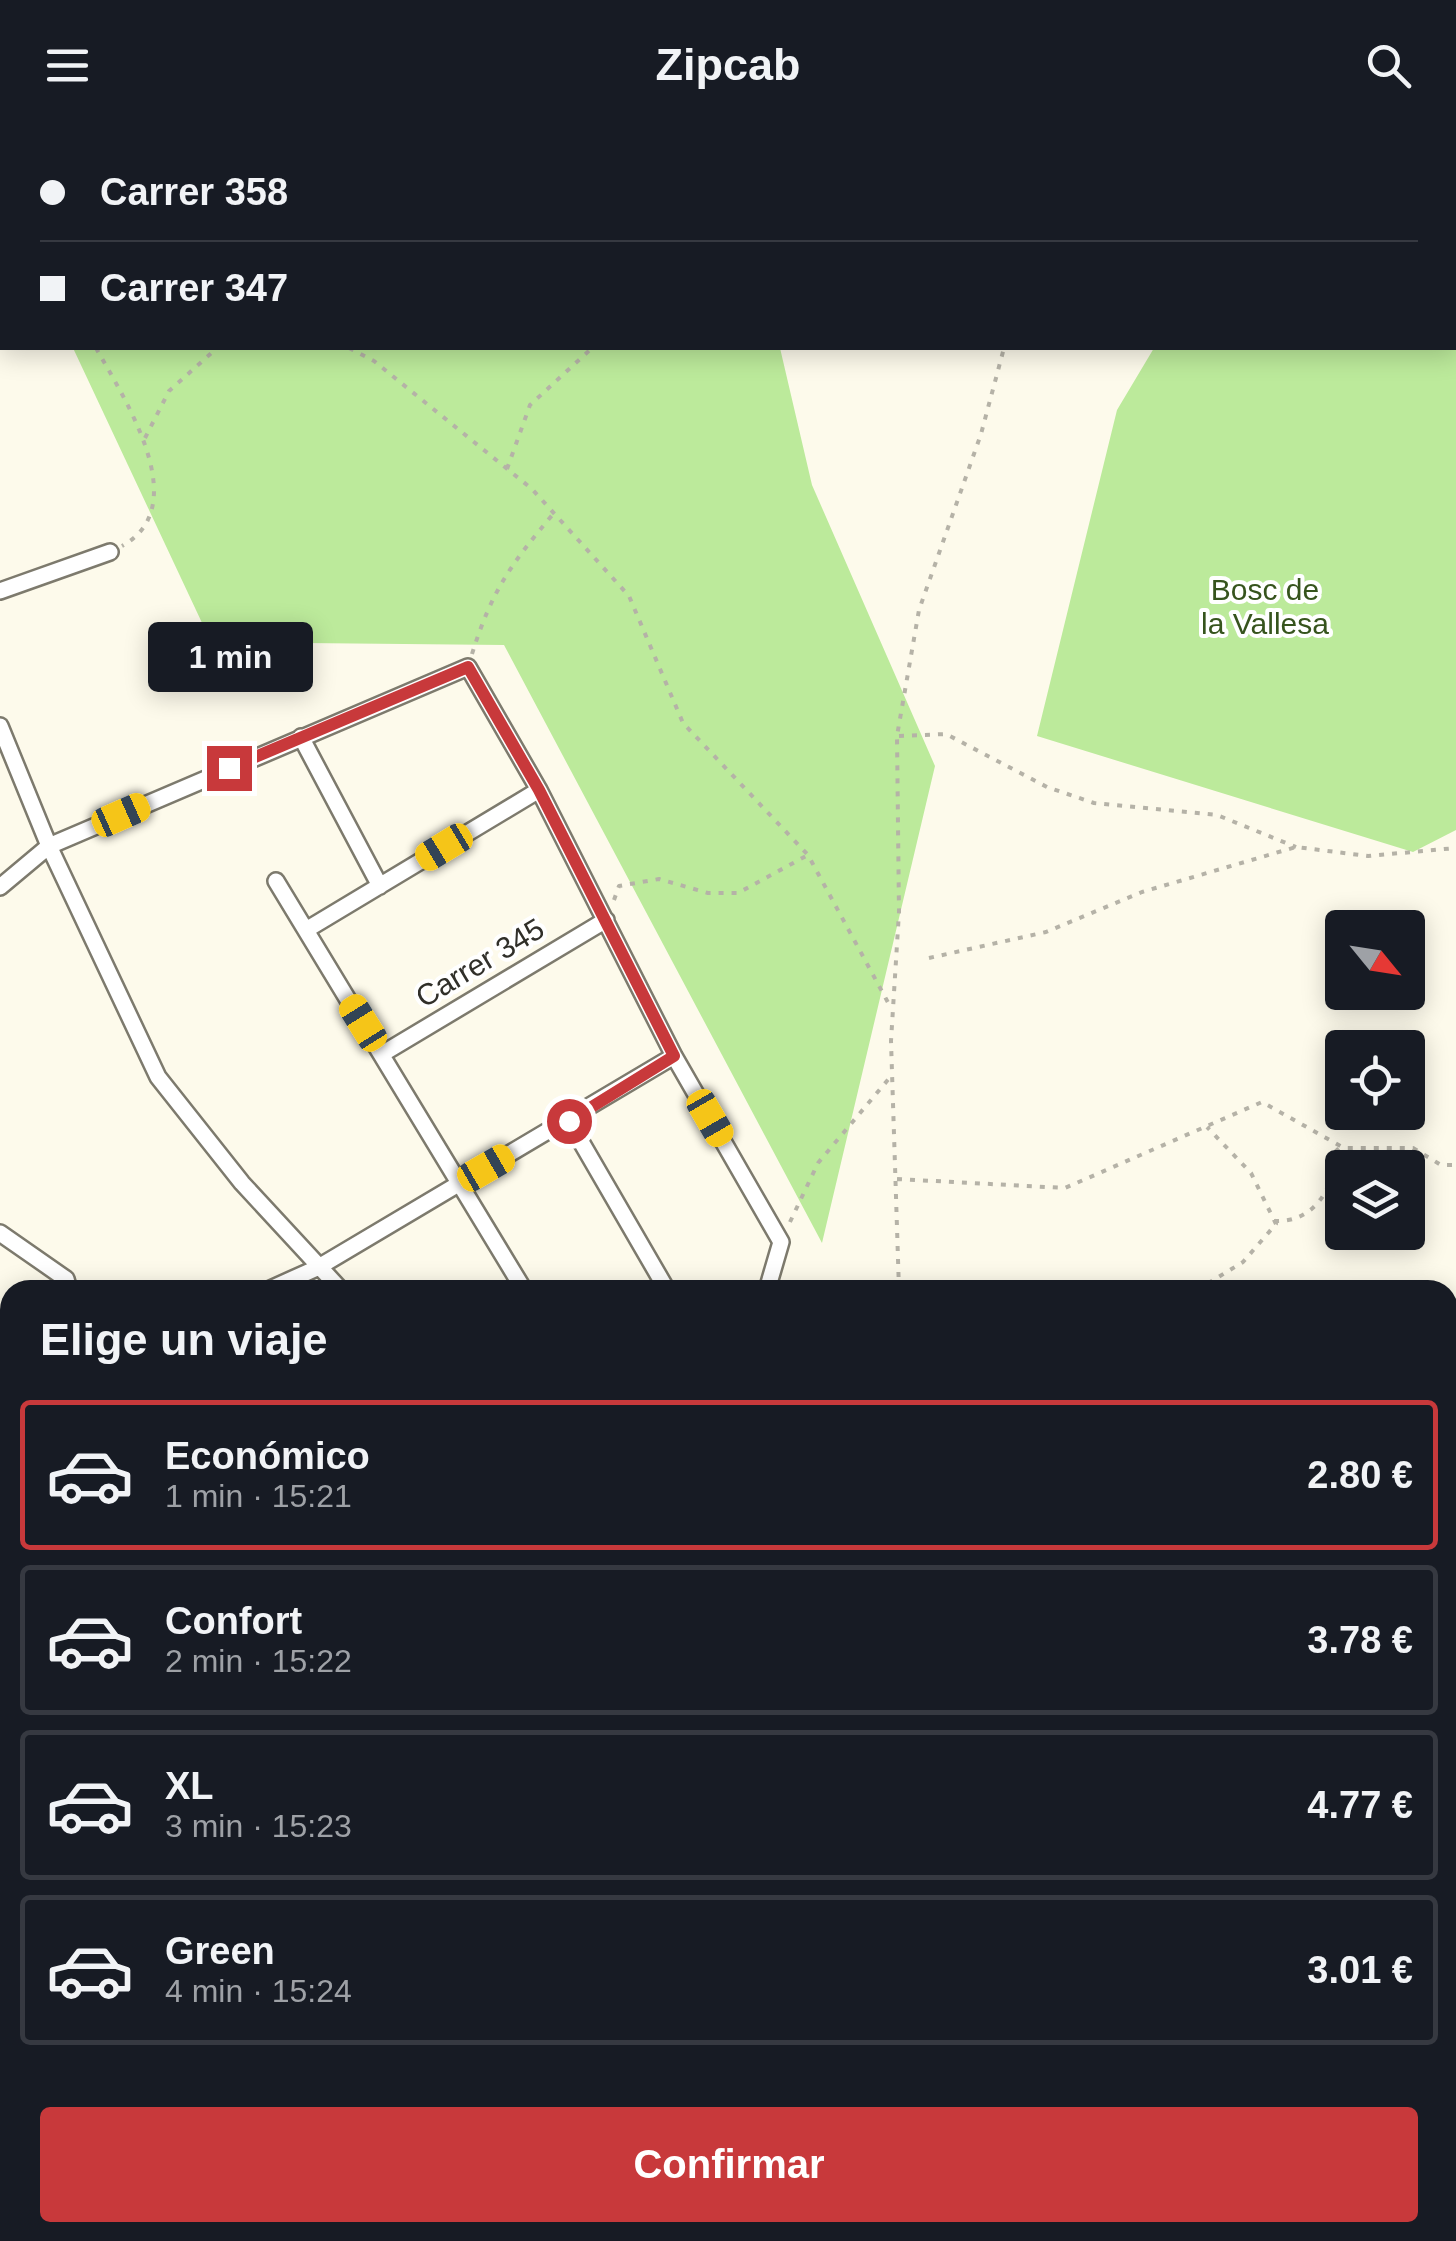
<!DOCTYPE html>
<html lang="es">
<meta charset="utf-8">
<style>
body{margin:0;font-family:Helvetica,sans-serif;background:#20242c;color:#f1f3f6;height:100vh;display:flex;flex-direction:column;font-size:38px;white-space:nowrap}
*{box-sizing:border-box;margin:0}
p{font-size:32px;color:#9ea1a6}
.icon{flex:none;width:55px;height:55px;fill:none;stroke:currentColor;stroke-width:2;stroke-linecap:round;stroke-linejoin:round}
.map{position:relative;flex:1;overflow:hidden}
.panel{position:absolute;left:0px;top:1150px;width:1458px;height:962px;display:flex;flex-direction:column;background:#171b24;border-radius:30px 30px 0 0;box-shadow:0 5px 25px #0003}
.panel>*{flex:none}
.banner{position:absolute;left:0px;top:0px;width:1458px;height:220px;box-shadow:0 5px 25px #0003;display:grid;align-content:center;height:220px;padding:0 40px;background:#171b24}
.needle{width:65px;rotate:120deg}
.tools{position:absolute;left:1325px;top:780px;display:grid;gap:20px}
.tools a{display:grid;place-items:center;width:100px;height:100px;border-radius:10px;background:#171b24;box-shadow:0 5px 25px #0003;font-size:50px}
.end{position:absolute;width:45px;height:45px;margin:-22px;border:12px solid #c8393b;background:#fff;box-shadow:0 0 0 5px #fff}
.from{border-radius:50%}
.bubble{position:absolute;height:70px;border-radius:10px;background:#171b24;box-shadow:0 5px 25px #0003;font-size:32px;font-weight:600;line-height:70px;text-align:center}
.car{position:absolute;width:30px;height:60px;margin:-30px -15px;border-radius:12px;box-shadow:0 0 8px 2px #0007;background:linear-gradient(#f5c518 24%,#345 0 40%,#f5c518 0 76%,#345 0 86%,#f5c518 0)}
.banner b{display:flex;align-items:center;gap:35px;height:95px;font-size:38px}
.banner b+b{border-top:2px solid #363941}
.banner i{width:25px;height:25px;background:#f1f3f6}
ul{padding:0;list-style:none}
li{display:flex;align-items:center;gap:30px;height:150px;margin:0 20px 15px;padding:0 20px;border:5px solid #363941;border-radius:10px}
li div{flex:1}
li b{display:block;font-size:38px}
li em{font-style:normal;font-weight:600}
li.current{border-color:#c8393b}
li>.icon{width:90px;height:90px;stroke-width:1.5}
h2{padding:0 40px;font-size:45px;line-height:120px}
.primary-button{display:flex;gap:20px;margin-top:auto;padding:20px 40px}
.primary-button a{flex:1;height:115px;border-radius:10px;background:#c8393b;color:#fff;font-size:40px;font-weight:600;line-height:115px;text-align:center}
header{display:flex;justify-content:space-between;align-items:center;height:130px;padding:0 40px;background:#171b24;font-size:45px;font-weight:600}
.map>svg:first-child{display:block}
.green{fill:#bcea9b}
.lines{fill:none;stroke-linecap:round;stroke-linejoin:round}
.street-casing{stroke:#7d7a6d;stroke-width:20}
.path{stroke:#b5b2a7;stroke-width:4;stroke-dasharray:5 8;stroke-linecap:butt}
.street{stroke:#fff;stroke-width:15}
.rail{stroke:#74736a;stroke-width:5;stroke-dasharray:20 10;stroke-linecap:butt}
.route{stroke:#c8393b;stroke-width:12}
.labels{text-anchor:middle;stroke-width:8;stroke-linejoin:round;paint-order:stroke}
.park-label{font-size:30px;fill:#36541d;stroke:#fff}
.street-label{font-size:30px;fill:#302f29;stroke:#fff}
</style>
<header><svg class="icon" aria-label="menu" viewBox="0 0 24 24"><path d="M4 6h16M4 12h16M4 18h16"/></svg>Zipcab<svg class="icon" aria-label="search" viewBox="0 0 24 24"><circle cx="10" cy="10" r="6"/><path d="M15 15l6 6"/></svg></header>
<div class="map">
<svg width="1456" height="2111" viewBox="0 0 1456 2111">
<rect width="100%" height="100%" fill="#fdfaeb"/>
<path class="green" d="M0 0H764L2 2V67Z
M1456 49V700L1413 722 1037 606 1117 280 1154 218H1455Z
M73 218H780L812 355 935 636 822 1113 504 515 211 512Z
M1448 1714 1456 1719V2091L1448 2093Z"/>
<g class="lines">
<defs>
<path id="street" d="M0 461 110 422
M0 596 49 716 158 947 242 1053 341 1160
M301 607 380 756
M276 751 524 1160
M0 757 49 716 468 537 539 660 674 926 781 1112 767 1160
M306 800 539 660
M382 924 606 790
M569 991 667 1160
M0 1103 66 1149 69 1160
M268 1160 317 1138 674 926
M0 1213 10 1210
M0 1418 10 1414
M1448 1459 1456 1463
M0 1734 10 1754
M0 1840 10 1838
M185 2102 189 2111
M460 2102V2111
M884 2111 888 2102"/>
</defs>
<use href="#street" class="street-casing"/>
<path class="path" d="M23 0 25 2
M222 0V2
M504 0 505 2
M1093 2 1094 0
M0 75 2 73
M96 218C124 268 195 376 122 416
M349 218 374 231 532 359 629 466 683 593 808 725 891 878
M145 308 169 261 217 218
M507 339 530 275 592 218
M472 524C492 460 511 434 554 383
M899 606 946 604 1047 657 1094 673 1217 685 1296 717
M614 770 619 756 659 749 708 763H738L808 725
M929 828 1046 802 1142 762 1296 717 1368 726 1456 718
M897 1049 1065 1058 1262 972 1344 1018H1413L1441 1035H1456
M1274 1091C1314 1093 1335 1058 1335 1022L1341 1016
M790 1092 818 1033 892 945
M899 1160 891 911 899 782 897 606 919 480 981 304 1004 218
M1197 1160 1243 1132 1276 1094 1251 1043 1207 997
M1448 1706V1722
M1448 1983 1456 1990
M1448 2052H1456"/>
<use href="#street" class="street"/>
<path class="rail" d="M1412 2111 1456 2104"/>
</g>
<g class="lines">
<path class="route" d="M229 638 468 537 539 660 674 926 569 991"/>
</g>
<g class="labels">
<g class="park-label">
<text x="1265" y="470">Bosc de<tspan x="1265" dy="34">la Vallesa</tspan></text>
</g>
<g class="street-label">
<text transform="translate(480 833) rotate(-31)" y="10">Carrer 345</text>
</g>
</g>
</svg>
<div class="tools">
<a><svg class="needle" viewBox="-14 -14 28 28"><path d="M0-13l5 13h-10z" fill="#e53935"/><path d="M0 13l5-13h-10z" fill="#9ea1a6"/></svg></a>
<a><svg class="icon" aria-label="locate" viewBox="0 0 24 24"><circle cx="12" cy="12" r="6"/><path d="M12 2v4M12 18v4M2 12h4M18 12h4"/></svg></a>
<a><svg class="icon" aria-label="layers" viewBox="0 0 24 24"><path d="M12 4l9 5-9 5-9-5zM3 14l9 5 9-5"/></svg></a>
</div>
<i class="end from" style="left:569px;top:991px"></i>
<i class="end" style="left:229px;top:638px"></i>
<div class="bubble" style="left:148px;top:492px;width:165px">1 min</div>
<i class="car" style="left:121px;top:685px;rotate:66deg"></i>
<i class="car" style="left:444px;top:717px;rotate:239deg"></i>
<i class="car" style="left:363px;top:893px;rotate:328deg"></i>
<i class="car" style="left:710px;top:988px;rotate:150deg"></i>
<i class="car" style="left:486px;top:1038px;rotate:60deg"></i>
<div class="banner">
<b><i class="from"></i>Carrer 358</b>
<b><i></i>Carrer 347</b>
</div>
<section class="panel">
<h2>Elige un viaje</h2>
<ul>
<li class="current"><svg class="icon" aria-label="car" viewBox="0 0 24 24"><path d="M5 17H2v-5l4-1 3-4h7l3 4 3 1v5h-3M9 17h6M6 11h13"/><circle cx="7" cy="17" r="2"/><circle cx="17" cy="17" r="2"/></svg><div><b>Económico</b><p>1 min · 15:21</p></div><em>2.80 €</em></li>
<li><svg class="icon" aria-label="car" viewBox="0 0 24 24"><path d="M5 17H2v-5l4-1 3-4h7l3 4 3 1v5h-3M9 17h6M6 11h13"/><circle cx="7" cy="17" r="2"/><circle cx="17" cy="17" r="2"/></svg><div><b>Confort</b><p>2 min · 15:22</p></div><em>3.78 €</em></li>
<li><svg class="icon" aria-label="car" viewBox="0 0 24 24"><path d="M5 17H2v-5l4-1 3-4h7l3 4 3 1v5h-3M9 17h6M6 11h13"/><circle cx="7" cy="17" r="2"/><circle cx="17" cy="17" r="2"/></svg><div><b>XL</b><p>3 min · 15:23</p></div><em>4.77 €</em></li>
<li><svg class="icon" aria-label="car" viewBox="0 0 24 24"><path d="M5 17H2v-5l4-1 3-4h7l3 4 3 1v5h-3M9 17h6M6 11h13"/><circle cx="7" cy="17" r="2"/><circle cx="17" cy="17" r="2"/></svg><div><b>Green</b><p>4 min · 15:24</p></div><em>3.01 €</em></li>
</ul>
<div class="primary-button"><a>Confirmar</a></div>
</section>
</div>
